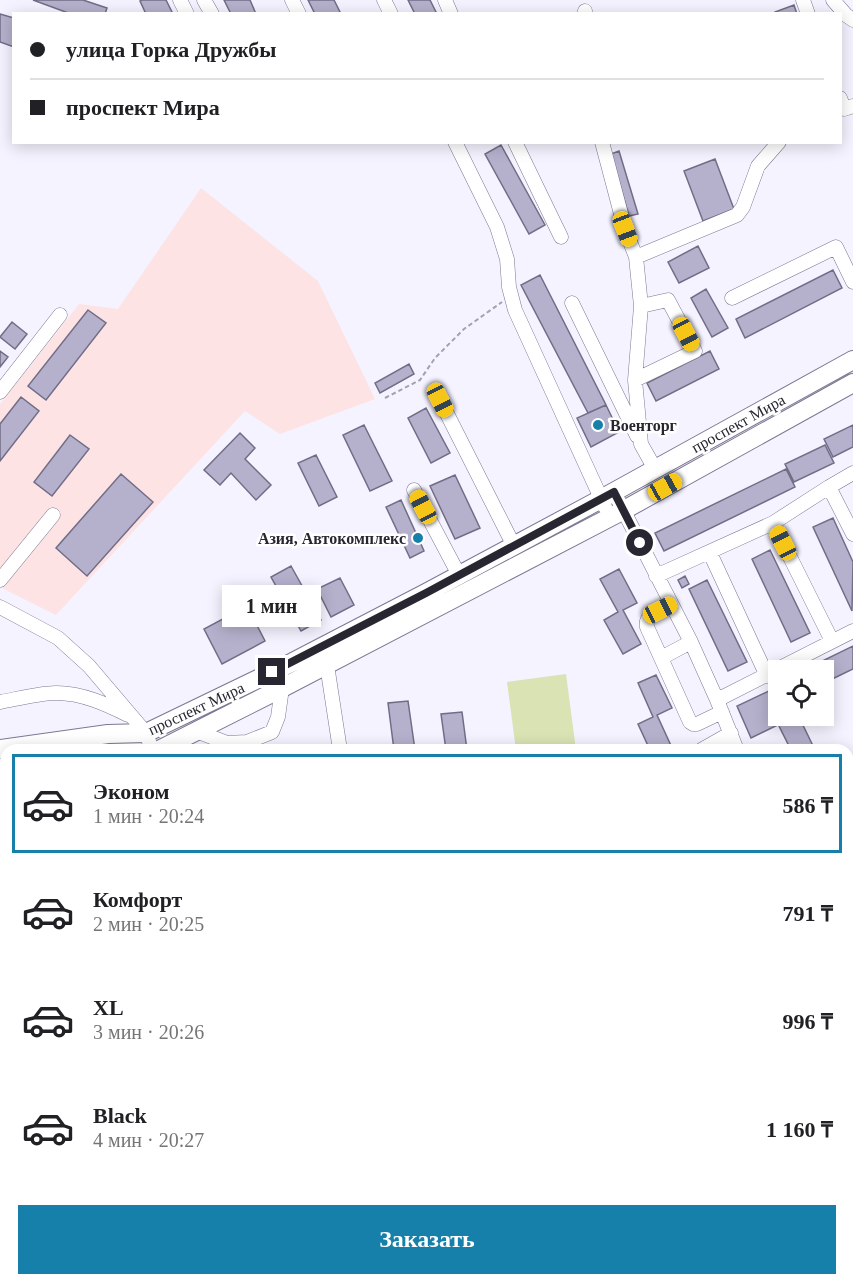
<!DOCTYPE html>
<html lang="ru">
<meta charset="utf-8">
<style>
body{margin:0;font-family:Georgia,serif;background:#f6f6f6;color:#202124;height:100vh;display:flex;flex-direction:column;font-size:22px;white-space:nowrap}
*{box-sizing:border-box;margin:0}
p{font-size:20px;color:#757577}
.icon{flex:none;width:33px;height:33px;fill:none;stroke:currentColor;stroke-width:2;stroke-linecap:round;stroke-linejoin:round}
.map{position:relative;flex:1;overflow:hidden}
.drawer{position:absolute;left:0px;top:744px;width:854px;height:542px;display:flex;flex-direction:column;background:#fff;border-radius:18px 18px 0 0;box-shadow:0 3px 15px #0003}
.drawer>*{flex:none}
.hud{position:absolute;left:12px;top:12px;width:830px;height:132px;border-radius:0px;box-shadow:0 3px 15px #0003;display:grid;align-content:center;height:132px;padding:0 18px;background:#fff}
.fabs{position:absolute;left:768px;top:660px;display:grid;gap:12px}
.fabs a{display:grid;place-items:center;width:66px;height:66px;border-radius:0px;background:#fff;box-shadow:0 3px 15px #0003;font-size:30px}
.end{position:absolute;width:27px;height:27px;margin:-14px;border:8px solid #282631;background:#fff;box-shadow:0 0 0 3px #fff}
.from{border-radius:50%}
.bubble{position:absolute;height:42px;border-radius:0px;background:#fff;box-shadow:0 3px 15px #0003;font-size:20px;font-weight:600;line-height:42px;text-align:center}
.car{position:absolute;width:18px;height:36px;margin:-18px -9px;border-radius:8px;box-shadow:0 0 4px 2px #0007;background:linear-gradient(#f5c518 24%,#345 0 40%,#f5c518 0 76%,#345 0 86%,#f5c518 0)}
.hud b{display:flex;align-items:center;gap:21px;height:57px;font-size:22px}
.hud b+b{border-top:2px solid #e0e0e0}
.hud i{width:15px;height:15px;background:#202124}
ul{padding:10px 0 0;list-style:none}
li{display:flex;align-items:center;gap:18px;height:99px;margin:0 12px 9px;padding:0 6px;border:3px solid transparent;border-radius:0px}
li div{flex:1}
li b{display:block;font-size:22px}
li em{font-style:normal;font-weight:600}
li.active{border-color:#1780aa}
li>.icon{width:54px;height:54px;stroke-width:1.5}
.button{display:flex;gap:12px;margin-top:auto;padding:12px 18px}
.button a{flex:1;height:69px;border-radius:0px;background:#1780aa;color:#fff;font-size:24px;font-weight:600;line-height:69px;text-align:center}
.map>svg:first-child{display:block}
.industrial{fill:#fee3e4}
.green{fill:#dae3b4}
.building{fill:#b5b1cd;stroke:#716d87;stroke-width:1.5}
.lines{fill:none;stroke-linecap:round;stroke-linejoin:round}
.minor-casing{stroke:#7d7893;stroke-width:15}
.major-casing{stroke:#7d7893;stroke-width:20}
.path{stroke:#a3a2ae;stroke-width:2;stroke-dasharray:4.5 3;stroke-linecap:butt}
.minor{stroke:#fff;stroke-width:14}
.major{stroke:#fff;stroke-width:18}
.route{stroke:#282631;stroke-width:8}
.poi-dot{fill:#1780aa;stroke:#fff;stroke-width:2}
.labels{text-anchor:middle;stroke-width:5;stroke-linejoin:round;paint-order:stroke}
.street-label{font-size:16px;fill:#282631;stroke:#fff}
.poi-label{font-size:16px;font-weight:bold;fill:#282631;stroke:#fff;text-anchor:start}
</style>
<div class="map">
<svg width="853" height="1285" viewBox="0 0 853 1285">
<rect width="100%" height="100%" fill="#f4f3ff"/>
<path class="industrial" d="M201 188 318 281 375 399 280 434 245 411 56 615 0 587V404L79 304 118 309Z"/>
<path class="green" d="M566 674 576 750H516L507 682Z"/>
<path class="building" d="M33 0H83L107 8 105 14H71Z
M142 0H166L173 14H146L140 1Z
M224 0H250L256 14H231Z
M308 0H334L341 14H315Z
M408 0H430L437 14H415Z
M794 5 797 14H775V12Z
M0 14 14 18V47L0 42Z
M501 145 545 225 529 234 485 154Z
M619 151 638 214 629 216 611 154Z
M715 159 734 209 703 221 684 171Z
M698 246 709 268 679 283 668 262Z
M833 270 842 288 745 338 736 319Z
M540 275 606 405 588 413 521 285Z
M706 289 728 328 712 337 691 298Z
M88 310 106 323 46 400 28 386Z
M12 322 27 334 15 349 0 337Z
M0 351 8 357 0 367Z
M710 351 719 369 656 401 647 383Z
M409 364 414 374 380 393 375 383Z
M21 397 39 411 0 461V424Z
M606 405 619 432 591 447 577 418Z
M426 408 450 453 431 463 408 418Z
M364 425 392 481 370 491 343 435Z
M853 425V447L833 457 824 439Z
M240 433 255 448 245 459 271 485 256 500 231 473 220 485 204 470Z
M70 435 89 449 52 496 34 482Z
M825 445 834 463 794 482 785 464Z
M316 455 337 497 319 506 298 463Z
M786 469 795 487 664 551 655 533Z
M121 474 153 502 87 576 56 548Z
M455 475 480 528 455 539 430 486Z
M401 500 424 551 410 558 386 507Z
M833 518 853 562 852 611 813 527Z
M770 550 810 633 791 642 752 559Z
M291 566 321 620 301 631 271 577Z
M619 569 637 603 623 610 641 644 623 654 604 620 618 612 600 579Z
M685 576 689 584 682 588 678 580Z
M340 578 354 605 331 617 317 589Z
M707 580 747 662 728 671 689 589Z
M247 606 265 641 222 664 204 629Z
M853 646V669L824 683V670H804Z
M656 675 672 708 657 715 673 750H650L638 724 653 717 638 683Z
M771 690 778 706V716H783L786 721 751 738 737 706Z
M408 701 415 750H394L388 703Z
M462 712 467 750H446L441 714Z
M799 717 815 750H791L779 726Z
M6 849V875L0 873V861Z
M853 963V985L848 988V965Z
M6 979V1012L0 1010V992Z
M168 1280H190L191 1285H169Z
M624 1280H631L632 1285H614V1281Z
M698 1280H712V1283L698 1285Z"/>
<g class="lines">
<defs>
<path id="minor" d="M180 0 187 14
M204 0 212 14
M292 0 299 14
M384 0 391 14
M445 0 451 14
M803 0 808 14
M833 0 846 15 853 20
M584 14 585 11
M840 98 844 109 853 106
M455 142 497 227 507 259 509 287 515 310 605 507
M515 142 561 237
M602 142 625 229 636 257 641 306 635 380 641 444 655 469
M636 257 737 215 743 207 758 166 779 142
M732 298 836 247 853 282
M572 303 637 436
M635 380 695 351 668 300 641 306
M0 392 60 315
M440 400 514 546
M829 487 853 534
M414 490 459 575
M614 492 691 642 717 700 737 750
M773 523 832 641
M710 553 767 676
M656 576 773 523 829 487 853 473
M0 580 53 515
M671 605C661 610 644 614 647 627L690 722 693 724H697L722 712
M0 607 58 638 89 666 146 733 152 750
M661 658 691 642
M327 665 340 750
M717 700 853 631
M0 702C17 699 40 693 56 693 82 693 106 704 128 715
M196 731 227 743 247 742 272 732 278 717 282 688
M701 750 731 733
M0 790 6 777
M848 893 853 904
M848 949 853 946
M848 1006 853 1003
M0 1046 6 1035
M848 1100H853
M0 1223 6 1222
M155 1280 156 1285
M225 1280 226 1285
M426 1280 427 1285
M653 1280 654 1285
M798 1280 799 1285
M261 1285 262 1280
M363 1285 401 1280"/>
<path id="major" d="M0 749 108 734 146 733 293 662 426 593 601 499 853 360
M159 750 282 688 624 510 853 383
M0 772 6 771"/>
</defs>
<use href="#minor" class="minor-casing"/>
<use href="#major" class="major-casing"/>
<path class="path" d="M385 398 420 380 435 358 464 329 502 302"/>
<use href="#minor" class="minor"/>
<use href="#major" class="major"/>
</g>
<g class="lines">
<path class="route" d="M272 672 426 593 614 492 640 543"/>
</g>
<g class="poi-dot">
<circle cx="598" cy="425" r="6"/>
<circle cx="418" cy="538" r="6"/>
</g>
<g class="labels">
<g class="street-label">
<text transform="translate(738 423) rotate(-29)" y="6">проспект Мира</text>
<text transform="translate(196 708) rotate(-25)" y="6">проспект Мира</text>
</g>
<g class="poi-label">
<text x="610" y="431">Военторг</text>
<text x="406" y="544" text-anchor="end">Азия, Автокомплекс</text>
</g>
</g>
</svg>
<div class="fabs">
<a><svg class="icon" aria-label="locate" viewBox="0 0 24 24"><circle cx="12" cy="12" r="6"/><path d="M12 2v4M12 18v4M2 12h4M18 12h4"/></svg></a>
</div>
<i class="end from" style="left:640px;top:543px"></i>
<i class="end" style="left:272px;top:672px"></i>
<div class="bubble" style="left:222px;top:585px;width:99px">1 мин</div>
<i class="car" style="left:625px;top:229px;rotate:159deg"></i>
<i class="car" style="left:686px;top:334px;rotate:152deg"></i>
<i class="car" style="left:440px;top:400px;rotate:153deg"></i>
<i class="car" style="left:665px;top:487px;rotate:61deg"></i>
<i class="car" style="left:423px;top:507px;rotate:332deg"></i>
<i class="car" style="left:783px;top:543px;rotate:333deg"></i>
<i class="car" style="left:660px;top:610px;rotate:63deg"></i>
<div class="hud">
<b><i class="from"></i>улица Горка Дружбы</b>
<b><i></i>проспект Мира</b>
</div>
<section class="drawer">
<ul>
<li class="active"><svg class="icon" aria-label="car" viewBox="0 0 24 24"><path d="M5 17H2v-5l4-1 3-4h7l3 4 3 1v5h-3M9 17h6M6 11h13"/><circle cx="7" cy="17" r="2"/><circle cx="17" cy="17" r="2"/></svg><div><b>Эконом</b><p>1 мин · 20:24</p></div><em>586 ₸</em></li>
<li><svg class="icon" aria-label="car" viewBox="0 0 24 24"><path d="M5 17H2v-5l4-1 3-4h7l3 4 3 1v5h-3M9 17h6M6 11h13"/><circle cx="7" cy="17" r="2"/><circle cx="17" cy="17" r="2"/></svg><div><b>Комфорт</b><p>2 мин · 20:25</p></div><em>791 ₸</em></li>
<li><svg class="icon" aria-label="car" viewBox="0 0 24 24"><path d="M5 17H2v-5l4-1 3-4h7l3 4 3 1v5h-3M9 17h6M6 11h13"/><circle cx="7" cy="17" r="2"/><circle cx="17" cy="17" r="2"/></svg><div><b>XL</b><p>3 мин · 20:26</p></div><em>996 ₸</em></li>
<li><svg class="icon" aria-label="car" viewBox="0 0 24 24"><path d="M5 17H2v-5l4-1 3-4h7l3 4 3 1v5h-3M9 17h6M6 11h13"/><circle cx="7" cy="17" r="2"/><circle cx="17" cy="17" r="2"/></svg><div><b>Black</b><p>4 мин · 20:27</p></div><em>1 160 ₸</em></li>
</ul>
<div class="button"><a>Заказать</a></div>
</section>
</div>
